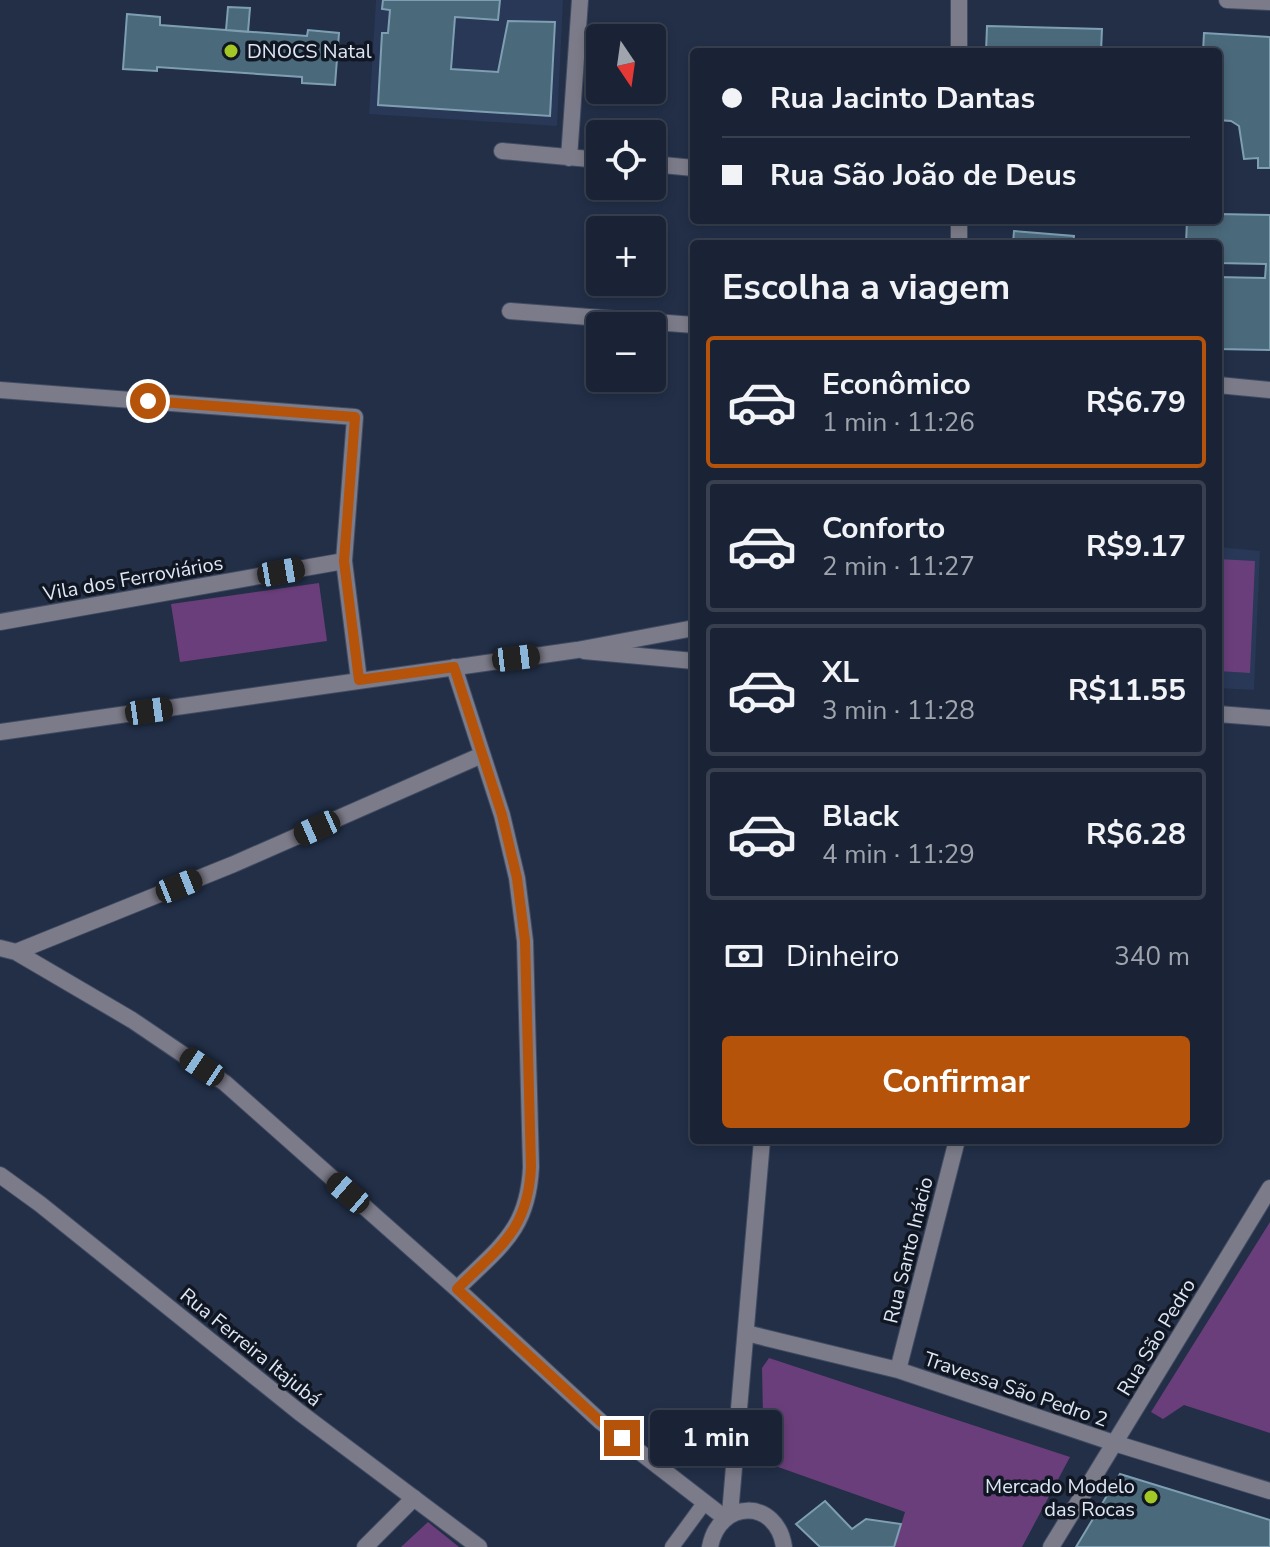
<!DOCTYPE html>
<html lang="pt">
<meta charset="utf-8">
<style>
body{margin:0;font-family:"Nunito Sans",sans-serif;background:#272f41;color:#f1f3f6;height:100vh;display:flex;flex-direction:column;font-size:30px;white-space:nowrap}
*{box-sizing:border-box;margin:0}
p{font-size:26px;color:#9fa4ad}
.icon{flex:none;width:44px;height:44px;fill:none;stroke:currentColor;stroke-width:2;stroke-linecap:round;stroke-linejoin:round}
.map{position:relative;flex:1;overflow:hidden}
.side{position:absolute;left:690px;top:240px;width:532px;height:904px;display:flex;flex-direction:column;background:#1a2335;border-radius:8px;box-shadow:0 4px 12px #0003,0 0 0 2px #384050}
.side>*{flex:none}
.hud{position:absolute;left:690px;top:48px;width:532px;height:176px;border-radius:8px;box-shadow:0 4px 12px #0003,0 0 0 2px #384050;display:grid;align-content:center;height:176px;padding:0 32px;background:#1a2335}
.needle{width:52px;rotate:167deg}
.buttons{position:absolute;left:586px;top:24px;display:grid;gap:16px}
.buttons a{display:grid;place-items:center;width:80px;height:80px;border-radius:8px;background:#1a2335;box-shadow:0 4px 12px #0003,0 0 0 2px #384050;font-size:40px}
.end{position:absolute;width:36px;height:36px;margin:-18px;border:10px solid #b45309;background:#fff;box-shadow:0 0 0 4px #fff}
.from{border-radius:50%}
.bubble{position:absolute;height:56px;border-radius:8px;background:#1a2335;box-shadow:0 4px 12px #0003,0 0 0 2px #384050;font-size:26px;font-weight:700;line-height:56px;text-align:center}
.car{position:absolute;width:24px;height:48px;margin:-24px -12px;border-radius:10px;box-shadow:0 0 6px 2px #0007;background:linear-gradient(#222 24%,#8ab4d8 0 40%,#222 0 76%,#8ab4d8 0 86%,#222 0)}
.hud b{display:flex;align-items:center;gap:28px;height:76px;font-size:30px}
.hud b+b{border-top:2px solid #384050}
.hud i{width:20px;height:20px;background:#f1f3f6}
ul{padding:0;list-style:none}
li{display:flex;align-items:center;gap:24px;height:132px;margin:0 16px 12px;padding:0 16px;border:4px solid #384050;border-radius:8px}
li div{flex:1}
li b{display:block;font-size:30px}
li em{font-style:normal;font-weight:700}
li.selected{border-color:#b45309}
li>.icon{width:72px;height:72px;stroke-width:1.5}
h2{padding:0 32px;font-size:36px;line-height:96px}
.pay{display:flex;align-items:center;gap:20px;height:88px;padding:0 32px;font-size:30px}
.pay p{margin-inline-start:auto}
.button{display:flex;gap:16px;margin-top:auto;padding:16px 32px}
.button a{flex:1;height:92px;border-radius:8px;background:#b45309;color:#fff;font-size:32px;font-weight:700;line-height:92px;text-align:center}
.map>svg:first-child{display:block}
.built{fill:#283856}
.green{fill:#6a3e7a}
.building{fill:#4a697b;stroke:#7e9fb2;stroke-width:2}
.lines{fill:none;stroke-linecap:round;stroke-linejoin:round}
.service-casing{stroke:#404c63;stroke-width:16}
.minor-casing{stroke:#404c63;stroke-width:18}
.tertiary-casing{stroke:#404c63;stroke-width:18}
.service{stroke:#7c7b89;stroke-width:14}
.minor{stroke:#7c7b89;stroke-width:16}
.tertiary{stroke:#7c7b89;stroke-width:16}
.route{stroke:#b45309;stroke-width:10}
.poi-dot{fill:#a3c826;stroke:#111722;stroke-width:3}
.labels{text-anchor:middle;stroke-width:7;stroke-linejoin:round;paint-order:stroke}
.poi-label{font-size:20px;fill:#dee7f6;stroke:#111722;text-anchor:start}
.street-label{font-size:20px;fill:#dee7f6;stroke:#111722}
</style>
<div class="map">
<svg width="1270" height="1547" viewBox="0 0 1270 1547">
<rect width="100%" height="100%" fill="#222f47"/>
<path class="built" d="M376 0H563L557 126 369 114Z
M1218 547 1260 551 1254 690 1218 688Z"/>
<path class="green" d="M1218 559 1255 561 1250 673 1218 671Z
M319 583 327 641 180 662 171 604Z
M1270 1222V1433L1184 1405 1163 1419 1151 1412Z
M769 1358 1070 1457 1022 1547H894L905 1512 764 1462 762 1368Z
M428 1522 459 1547H401Z"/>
<path class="building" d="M383 0H500L498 20 455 17 451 69 498 72 508 21 555 22 550 116 378 105 382 33H388L390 10 382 9Z
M228 7 250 8 248 32 226 30Z
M127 14 160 17V25L307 36 308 30 339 33 335 85 302 83V77L157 67V71L123 69Z
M987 26 1102 29 1101 52H986Z
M1204 33 1270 37V168H1258V158L1244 159 1239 126 1231 121 1218 120V52H1203Z
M1218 214 1270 215V350L1218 349V277L1265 278 1266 264 1218 263V244H1186L1187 220H1218Z
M1014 231 1074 236 1073 244H1013Z
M1120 1474 1270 1520V1547H1076Z
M825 1501 852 1529 866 1519 901 1524 894 1547H820L796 1524Z"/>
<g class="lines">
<defs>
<path id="service" d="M672 1547 705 1502"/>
<path id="minor" d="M1227 0 1270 2
M502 151 600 160
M569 158 580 0
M652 164 694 168
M510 311 694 325
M1218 385 1270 390
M0 390 355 417 344 561
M0 622 344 561 359 680
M584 651 694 661
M454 667 502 815 517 878 525 941 531 1167C528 1231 499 1247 457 1289
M1218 714 1270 718
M0 948 16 952 132 1020 225 1083 457 1289 601 1422 725 1518
M16 952 234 864 482 755
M746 1333 898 1370 1114 1443 1270 1491
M898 1370 957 1140
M365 1547 414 1498
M1051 1547 1270 1188"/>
<path id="tertiary" d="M959 52V0
M959 244V220
M0 732 577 650 694 628
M0 1175 40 1204 299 1412 479 1547
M730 1514 762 1140
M710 1547C719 1499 777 1498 784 1547"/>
</defs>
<use href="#service" class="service-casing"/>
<use href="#minor" class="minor-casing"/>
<use href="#tertiary" class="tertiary-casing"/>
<use href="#service" class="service"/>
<use href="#minor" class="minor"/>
<use href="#tertiary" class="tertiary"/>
</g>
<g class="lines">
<path class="route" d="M148 401 355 417 344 561 359 680 454 667 502 815 517 878 525 941 531 1167C528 1231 499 1247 457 1289L601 1422 622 1438"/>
</g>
<g class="poi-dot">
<circle cx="231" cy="51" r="8"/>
<circle cx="1151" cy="1497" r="8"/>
</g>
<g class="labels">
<g class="poi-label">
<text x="247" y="58">DNOCS Natal</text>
<text x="1135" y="1493" text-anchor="end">Mercado Modelo<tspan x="1135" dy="23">das Rocas</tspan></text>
</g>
<g class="street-label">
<text transform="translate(133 578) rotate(-10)" y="7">Vila dos Ferroviários</text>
<text transform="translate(908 1250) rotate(-76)" y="7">Rua Santo Inácio</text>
<text transform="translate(1156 1337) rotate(-59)" y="7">Rua São Pedro</text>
<text transform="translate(251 1347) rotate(39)" y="7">Rua Ferreira Itajubá</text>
<text transform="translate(1016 1389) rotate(19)" y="7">Travessa São Pedro 2</text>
</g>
</g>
</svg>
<div class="buttons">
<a><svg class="needle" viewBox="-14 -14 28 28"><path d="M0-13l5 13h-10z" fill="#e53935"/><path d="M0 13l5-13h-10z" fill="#9fa4ad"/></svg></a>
<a><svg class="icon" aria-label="locate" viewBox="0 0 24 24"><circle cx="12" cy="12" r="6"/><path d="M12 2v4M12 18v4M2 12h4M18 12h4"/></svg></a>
<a>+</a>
<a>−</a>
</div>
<i class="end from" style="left:148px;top:401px"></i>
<i class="end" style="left:622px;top:1438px"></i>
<div class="bubble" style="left:650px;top:1410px;width:132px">1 min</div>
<i class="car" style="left:281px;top:572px;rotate:80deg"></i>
<i class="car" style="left:516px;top:658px;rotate:83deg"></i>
<i class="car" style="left:149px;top:711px;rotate:82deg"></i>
<i class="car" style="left:317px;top:828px;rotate:246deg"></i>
<i class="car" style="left:179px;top:886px;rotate:68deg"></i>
<i class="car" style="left:202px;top:1067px;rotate:304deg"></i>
<i class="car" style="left:348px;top:1193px;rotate:311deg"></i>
<div class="hud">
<b><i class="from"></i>Rua Jacinto Dantas</b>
<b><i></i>Rua São João de Deus</b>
</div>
<section class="side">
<h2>Escolha a viagem</h2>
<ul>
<li class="selected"><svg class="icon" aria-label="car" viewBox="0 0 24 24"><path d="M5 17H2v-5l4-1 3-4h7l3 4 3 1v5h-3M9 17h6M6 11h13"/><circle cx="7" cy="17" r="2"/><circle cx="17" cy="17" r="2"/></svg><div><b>Econômico</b><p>1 min · 11:26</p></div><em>R$6.79</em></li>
<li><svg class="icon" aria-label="car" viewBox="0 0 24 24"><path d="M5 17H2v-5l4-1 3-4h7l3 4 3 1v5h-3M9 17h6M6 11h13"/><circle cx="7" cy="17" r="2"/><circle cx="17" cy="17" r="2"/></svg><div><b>Conforto</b><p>2 min · 11:27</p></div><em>R$9.17</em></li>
<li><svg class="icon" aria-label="car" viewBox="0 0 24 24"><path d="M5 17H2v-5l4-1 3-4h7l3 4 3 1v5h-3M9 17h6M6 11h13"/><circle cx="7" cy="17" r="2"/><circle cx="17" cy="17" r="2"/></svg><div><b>XL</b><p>3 min · 11:28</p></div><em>R$11.55</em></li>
<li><svg class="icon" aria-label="car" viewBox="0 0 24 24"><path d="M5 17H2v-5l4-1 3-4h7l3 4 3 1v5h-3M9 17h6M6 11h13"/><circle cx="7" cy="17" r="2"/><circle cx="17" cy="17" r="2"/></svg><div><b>Black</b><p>4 min · 11:29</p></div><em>R$6.28</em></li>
</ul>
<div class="pay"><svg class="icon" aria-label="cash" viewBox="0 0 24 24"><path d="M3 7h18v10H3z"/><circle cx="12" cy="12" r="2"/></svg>Dinheiro<p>340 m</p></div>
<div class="button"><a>Confirmar</a></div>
</section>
</div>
